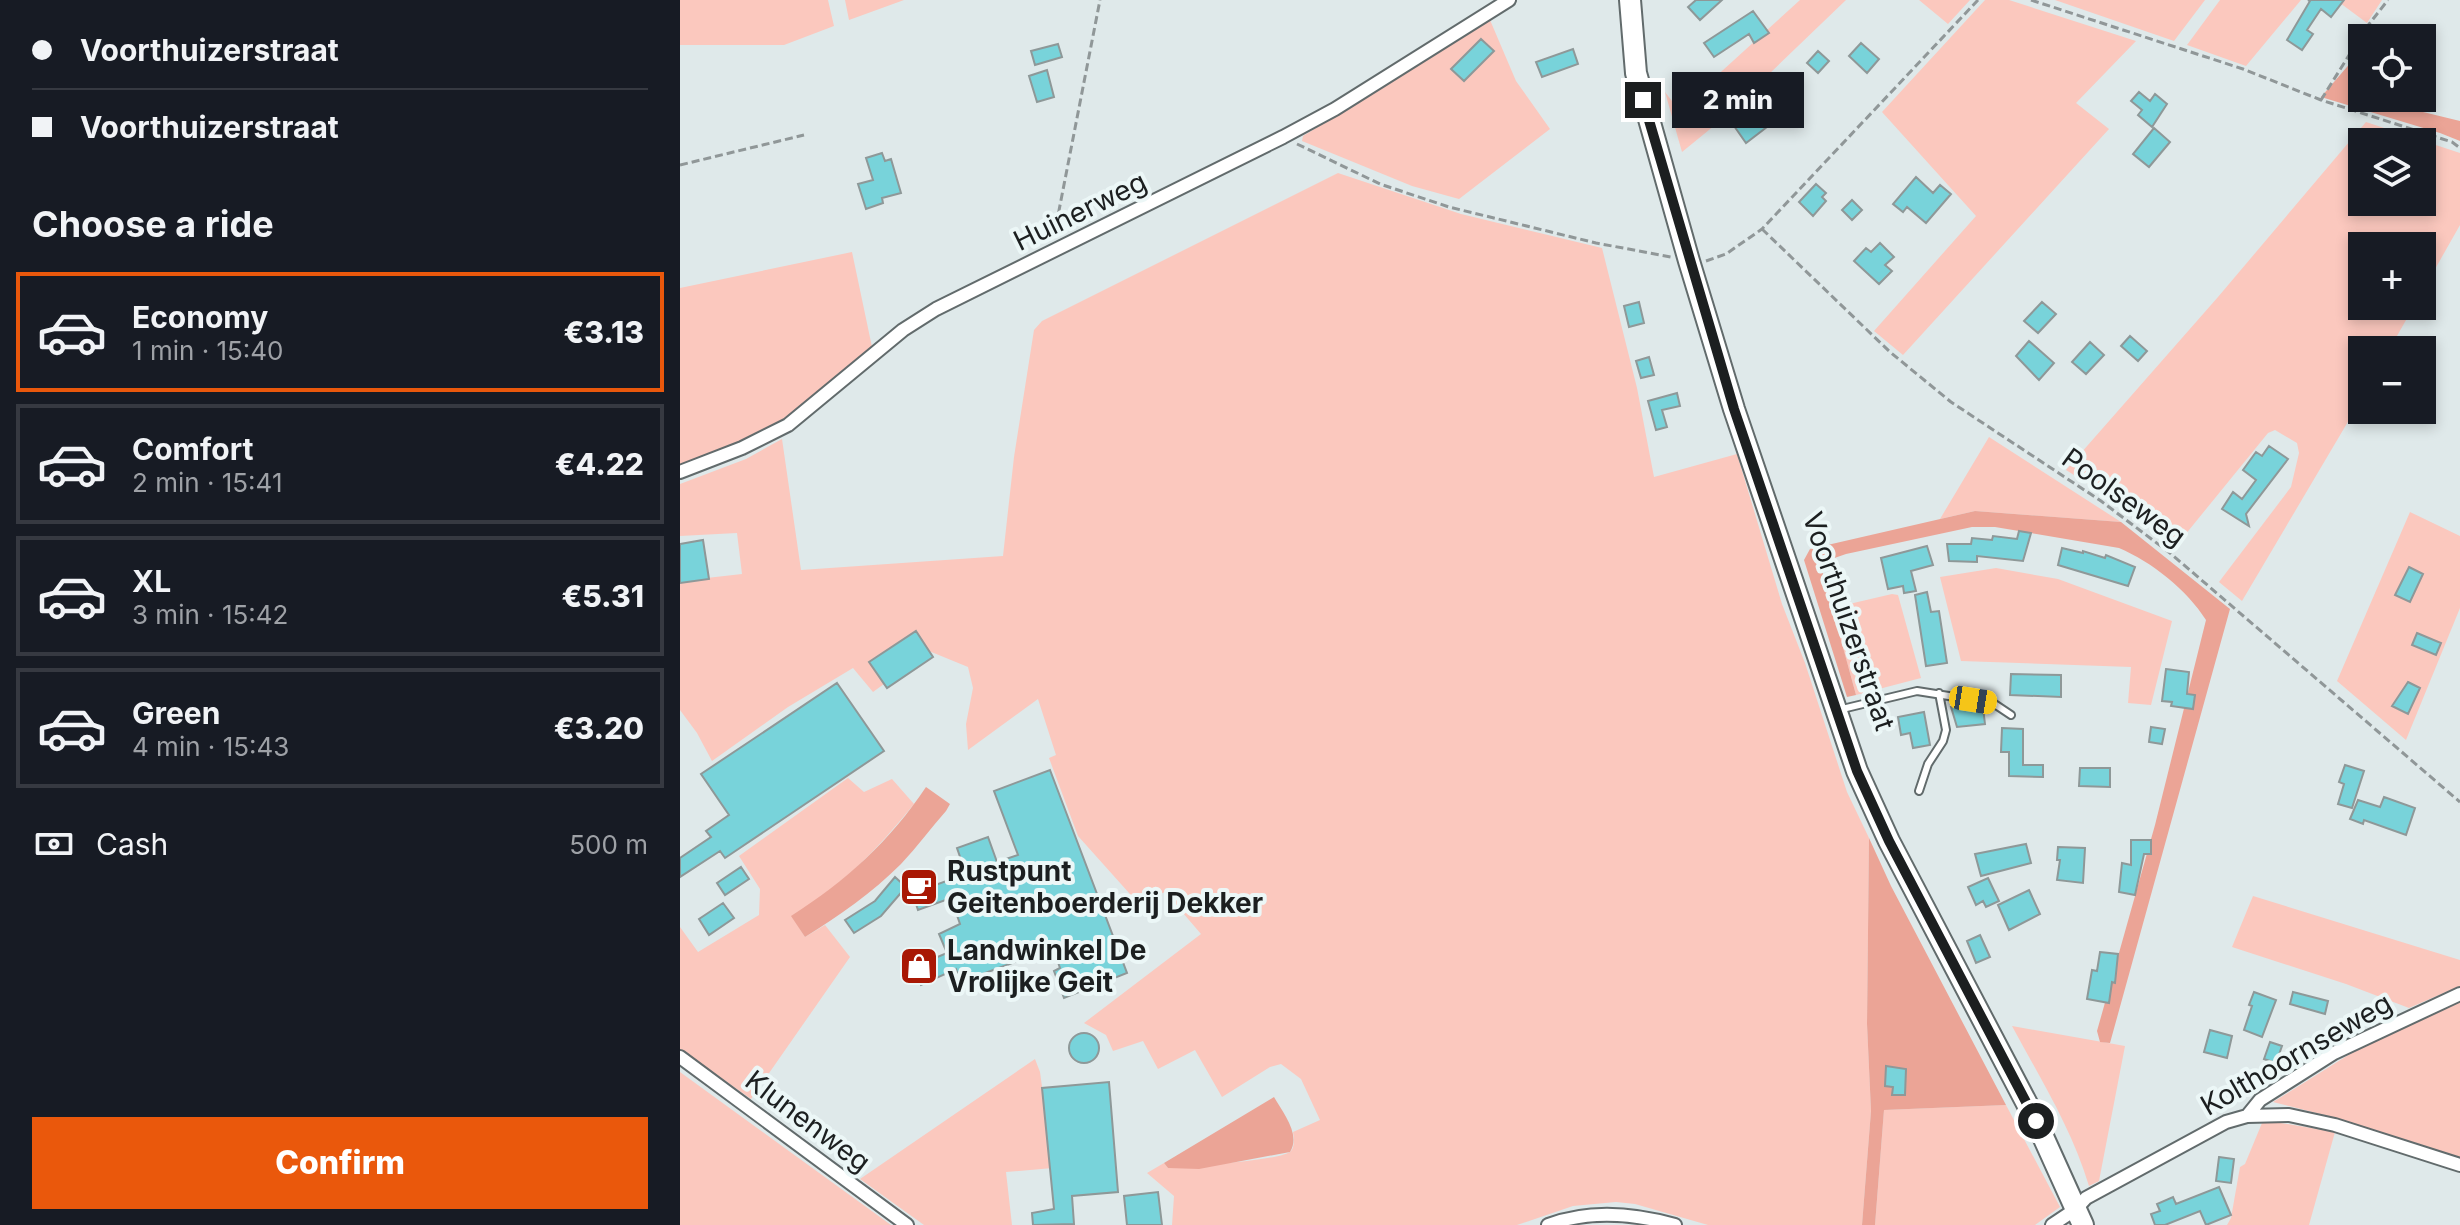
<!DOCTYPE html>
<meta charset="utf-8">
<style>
body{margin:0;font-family:Inter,sans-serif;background:#242831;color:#f1f3f6;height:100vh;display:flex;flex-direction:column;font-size:30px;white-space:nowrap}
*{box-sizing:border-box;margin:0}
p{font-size:26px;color:#9ea1a6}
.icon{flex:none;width:44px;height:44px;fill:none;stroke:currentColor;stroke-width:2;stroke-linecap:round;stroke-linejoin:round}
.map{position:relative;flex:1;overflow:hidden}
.side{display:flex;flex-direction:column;background:#171b24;width:680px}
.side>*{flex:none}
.hud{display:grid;align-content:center;height:176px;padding:0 32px;background:#171b24}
.buttons{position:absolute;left:1668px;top:24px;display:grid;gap:16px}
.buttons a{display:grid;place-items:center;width:88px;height:88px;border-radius:0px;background:#171b24;box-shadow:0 4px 12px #0003;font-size:40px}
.end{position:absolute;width:36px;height:36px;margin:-18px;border:10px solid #1c1f20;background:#fff;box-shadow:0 0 0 4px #fff}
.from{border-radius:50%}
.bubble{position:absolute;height:56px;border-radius:0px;background:#171b24;box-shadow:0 4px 12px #0003;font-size:26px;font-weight:800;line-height:56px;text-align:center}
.car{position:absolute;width:24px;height:48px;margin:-24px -12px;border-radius:10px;box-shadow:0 0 6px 2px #0007;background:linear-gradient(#f5c518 24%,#345 0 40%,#f5c518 0 76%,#345 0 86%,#f5c518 0)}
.hud b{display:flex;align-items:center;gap:28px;height:76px;font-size:30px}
.hud b+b{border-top:2px solid #363941}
.hud i{width:20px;height:20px;background:#f1f3f6}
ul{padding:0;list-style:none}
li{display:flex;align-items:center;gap:24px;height:120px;margin:0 16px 12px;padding:0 16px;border:4px solid #363941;border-radius:0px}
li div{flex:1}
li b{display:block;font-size:30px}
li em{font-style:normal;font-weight:800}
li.current{border-color:#ea580c}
li>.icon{width:72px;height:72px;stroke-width:1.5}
h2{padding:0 32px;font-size:36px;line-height:96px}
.pay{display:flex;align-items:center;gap:20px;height:88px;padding:0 32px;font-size:30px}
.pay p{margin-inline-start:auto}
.primary-button{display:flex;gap:16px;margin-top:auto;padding:16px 32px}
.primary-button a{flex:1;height:92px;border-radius:0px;background:#ea580c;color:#fff;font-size:32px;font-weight:800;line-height:92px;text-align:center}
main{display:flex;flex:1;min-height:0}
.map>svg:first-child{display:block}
.green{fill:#fbc8be;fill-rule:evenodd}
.forest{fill:#eba496}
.building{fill:#78d3da;stroke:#8e9898;stroke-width:2}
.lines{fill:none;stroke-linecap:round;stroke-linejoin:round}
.service-casing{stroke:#626b6c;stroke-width:10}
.minor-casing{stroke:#626b6c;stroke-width:16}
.primary-casing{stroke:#626b6c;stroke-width:24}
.path{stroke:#909798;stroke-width:3;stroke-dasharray:8 4;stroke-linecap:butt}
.service{stroke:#fff;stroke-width:6}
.minor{stroke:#fff;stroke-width:12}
.primary{stroke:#fff;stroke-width:20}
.route{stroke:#1c1f20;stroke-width:10}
.labels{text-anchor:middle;stroke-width:8;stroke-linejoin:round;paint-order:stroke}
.street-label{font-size:28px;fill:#1c1f20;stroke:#ecf7f7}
.poi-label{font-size:28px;font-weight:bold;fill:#1c1f20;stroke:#ecf7f7;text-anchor:start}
</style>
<main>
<section class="side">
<div class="hud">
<b><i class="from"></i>Voorthuizerstraat</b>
<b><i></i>Voorthuizerstraat</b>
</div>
<h2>Choose a ride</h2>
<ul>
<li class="current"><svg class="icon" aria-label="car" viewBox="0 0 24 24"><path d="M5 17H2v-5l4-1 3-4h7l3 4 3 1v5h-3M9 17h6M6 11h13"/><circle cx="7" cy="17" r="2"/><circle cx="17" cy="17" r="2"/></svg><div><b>Economy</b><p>1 min · 15:40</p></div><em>€3.13</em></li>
<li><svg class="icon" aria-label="car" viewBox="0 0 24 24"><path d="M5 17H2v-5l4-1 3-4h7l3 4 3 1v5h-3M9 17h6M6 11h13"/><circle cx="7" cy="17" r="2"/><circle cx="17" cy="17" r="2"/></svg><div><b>Comfort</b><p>2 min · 15:41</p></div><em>€4.22</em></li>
<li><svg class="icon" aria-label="car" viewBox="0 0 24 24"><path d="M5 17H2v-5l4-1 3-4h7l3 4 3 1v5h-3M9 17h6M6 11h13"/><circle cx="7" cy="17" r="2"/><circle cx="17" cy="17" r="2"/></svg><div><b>XL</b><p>3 min · 15:42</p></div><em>€5.31</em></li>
<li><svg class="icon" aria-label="car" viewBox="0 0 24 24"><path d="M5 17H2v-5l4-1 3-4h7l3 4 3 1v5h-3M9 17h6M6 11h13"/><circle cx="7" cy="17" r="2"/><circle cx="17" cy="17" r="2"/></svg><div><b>Green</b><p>4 min · 15:43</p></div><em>€3.20</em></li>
</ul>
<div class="pay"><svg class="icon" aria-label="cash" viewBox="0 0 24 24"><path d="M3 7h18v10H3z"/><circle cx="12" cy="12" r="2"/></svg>Cash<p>500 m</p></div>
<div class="primary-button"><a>Confirm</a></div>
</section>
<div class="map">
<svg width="1780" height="1225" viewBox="0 0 1780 1225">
<rect width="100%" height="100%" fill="#dfe9ea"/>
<path class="green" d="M0 0H148L154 26 104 45H0Z
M165 0H224L169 20Z
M1120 0H1166L1040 121 1002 152 985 92 999 110Z
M1239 0H1290L1268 24Z
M1305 0H1329L1456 41 1396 103 1429 129 1223 355 1194 331 1296 216 1202 112Z
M1375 0H1525L1494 41Z
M1540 0H1621L1566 66 1507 45Z
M1662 0H1702L1687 23 1660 3Z
M810 20 836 81 870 129 779 199 732 186 622 141 623 136Z
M1686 122 1780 153V225L1742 292V246H1682V306H1734L1709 350H1682V398L1562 601 1539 582 1611 487 1619 453 1617 443 1595 430 1588 433 1496 546 1458 515 1386 470 1538 297ZM1682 142H1742V202H1682Z
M658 173 781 214 922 248 957 388 974 477 1057 454 1102 604 1125 663 1167 792 1189 838 1187 1024 1191 1111 1182 1225H1028L955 1204 936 1202 893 1206 837 1225H492L494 1196 467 1173 484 1163 488 1168C508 1166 602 1161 611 1151 615 1146 614 1138 613 1132L640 1120 621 1079 601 1064 590 1067 542 1097 515 1050 478 1069 463 1041 433 1051 426 1035 404 1023 521 934 485 892 458 903 398 836 369 758 376 755 358 699 288 750 286 724 293 688 288 667 249 651 193 692 173 668 108 707 32 761 17 733 0 710V581L62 574 57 533 0 536V484L66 459 102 439 121 570 323 556 334 457 354 330 362 321Z
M172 252 192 347 107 421 86 432 0 468V288Z
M1309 437 1441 522 1295 511 1260 519Z
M1730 512 1780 536V608L1726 740 1657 681Z
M1316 568 1378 579 1492 621 1471 705 1448 703 1451 667 1281 661 1260 577Z
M1212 594 1218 595 1241 678 1176 695 1152 608Z
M168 778 184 792 212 779 234 804C194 853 166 882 112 916L125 937 145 925 170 957 71 1099 0 1049V927L18 952 79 915 80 889 59 856Z
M1573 896 1780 960V986L1729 1008 1666 984 1552 947Z
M1780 1002V1157L1656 1118 1593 1102 1686 1044Z
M1332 1026 1445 1046 1419 1181 1409 1186C1392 1129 1360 1078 1332 1026Z
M355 1059 360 1072 373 1168 326 1172 332 1225H244L180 1179Z
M0 1072 211 1225H0Z
M1326 1105 1380 1207 1355 1225H1195L1204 1110Z
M1595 1122 1655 1132 1629 1225H1547L1551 1218 1560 1167 1565 1164 1582 1123Z"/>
<path class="forest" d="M1679 53 1682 55V98H1722L1721 101 1739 111 1780 121V141L1760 133 1641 97Z
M1295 511 1441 522 1550 609 1430 1043 1420 1042 1417 1031 1475 825 1526 620C1507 590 1472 562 1439 548L1315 527H1292L1166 554 1140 563 1176 695 1167 697 1124 560 1130 549Z
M246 787 270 804 266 811C251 828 237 847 221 864 192 893 159 916 125 937L111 916C165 882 211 840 246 787Z
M1189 838 1211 886 1326 1105 1204 1110 1195 1225H1182L1191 1111 1187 1024Z
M594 1097C603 1113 621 1134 610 1152L519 1169 488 1168 484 1163Z"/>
<path class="building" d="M1016 0H1042L1020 20 1008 7Z
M1628 0H1664L1651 17 1641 9 1627 30 1633 34 1622 50 1607 40 1630 1Z
M1073 11 1089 33 1074 43 1069 34 1034 57 1024 43Z
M801 39 814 51 784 81 771 69Z
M1181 43 1199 59 1187 73 1169 56Z
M378 44 382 57 355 65 351 51Z
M893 49 898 64 862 77 856 62Z
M1138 51 1149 61 1138 73 1127 63Z
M367 70 374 97 357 102 349 76Z
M1459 92 1470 101 1475 94 1487 104 1472 127 1458 115 1462 110 1451 101Z
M1093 94 1098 101 1104 96 1113 107 1066 143 1052 123 1064 114 1061 111 1081 95 1086 101Z
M1474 128 1490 142 1469 167 1453 154Z
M202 153 205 161 211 159 221 193 202 198 203 203 186 209 178 184 193 180 186 158Z
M1236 177 1253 193 1260 185 1271 194 1246 223 1227 207 1223 212 1213 204Z
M1136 184 1146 193 1142 197 1146 201 1133 216 1119 202Z
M1172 200 1182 210 1172 220 1162 210Z
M1200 243 1214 257 1205 265 1212 271 1199 284 1174 261 1186 248 1191 252Z
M959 302 964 323 949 327 944 306Z
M1362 302 1376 314 1358 333 1344 321Z
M1450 336 1467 351 1458 361 1441 346Z
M1349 341 1374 363 1359 380 1336 356Z
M1410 342 1424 355 1406 374 1392 362Z
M969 357 974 375 961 378 956 361Z
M997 393 1000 406 982 410 987 427 976 430 968 401Z
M1589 446 1608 459 1566 514 1569 526 1542 509 1553 492 1562 499 1576 480 1563 470 1576 452 1582 456Z
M1339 531 1351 533 1343 561 1297 556V562L1269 561 1267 544H1291L1292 538 1312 540 1313 536 1337 539Z
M23 540 29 579 0 583V544Z
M1247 546 1253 565 1231 571 1236 591 1224 593 1223 586 1208 589 1201 558Z
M1382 548 1403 553V551L1425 558 1426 555 1455 567 1448 586 1378 565Z
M1729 567 1743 574 1730 602 1715 595Z
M1247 592 1251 612 1259 611 1267 663 1246 666 1235 595Z
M236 631 253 657 207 688 189 662Z
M1737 633 1761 643 1756 655 1732 645Z
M1486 669 1509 672 1507 694 1515 695 1513 709 1491 706 1492 702 1482 701Z
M1331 674 1381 675V697L1330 695Z
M1728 682 1740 688 1728 714 1712 706Z
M157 683 204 751 45 858 40 851 0 877V858L31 837 26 831 49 815 21 774Z
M1284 704 1303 708 1305 724 1277 727 1271 707Z
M1244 712 1250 745 1233 748 1230 733 1221 735 1218 717Z
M1471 727 1485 729 1482 744 1469 742Z
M1322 728 1343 729V765H1363V777L1329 776V752H1321Z
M1665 765 1684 771 1672 808 1658 804 1664 784 1659 782Z
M1400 768H1430V787L1399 786Z
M370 770 447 973 384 998 374 971 380 968 373 948 281 982 276 969 241 985 234 967 267 953 259 934 280 924 271 898 238 910 228 880 245 874 250 887 286 874 277 848 308 837 317 862 338 855 314 791Z
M1704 797 1735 808 1726 835 1684 820 1683 824 1670 819 1678 800 1700 807Z
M1451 840H1471V854H1464L1455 895 1439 892 1442 863 1451 865Z
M1346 844 1351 863 1301 876 1295 854Z
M1378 847 1405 848 1403 883 1377 880 1380 860H1377Z
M61 867 69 879 45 895 37 883Z
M215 877 226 887 201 916 174 933 165 920 195 901Z
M1308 878 1319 901 1306 907 1303 901 1296 905 1288 887Z
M1349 890 1360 914 1329 930 1318 905Z
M43 903 54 918 29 935 19 919Z
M1300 935 1310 957 1296 963 1287 941Z
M1420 952 1438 954 1435 983 1432 982 1429 1003 1407 999 1412 970 1417 971Z
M1574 992 1596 1000 1582 1037 1564 1030 1572 1006 1569 1005Z
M1613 992 1648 1001 1645 1014 1610 1004Z
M1530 1030 1552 1036 1547 1058 1524 1052Z
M389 1048a15 15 0 1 1 30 0a15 15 0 1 1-30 0Z
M1590 1042 1602 1046 1596 1063 1584 1059Z
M1206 1066 1226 1069 1225 1095H1212L1213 1087 1205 1086Z
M429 1082 438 1192 392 1196 394 1224 353 1225 352 1213 374 1209 362 1088Z
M1539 1157 1554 1159 1551 1183 1536 1181Z
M1539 1187 1551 1215 1526 1225 1520 1211 1485 1225H1475L1471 1214 1480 1211 1477 1204 1493 1197 1496 1204Z
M478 1192 482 1225H447L444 1196Z"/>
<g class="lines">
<defs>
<path id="service" d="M1158 710 1237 691 1313 703 1331 715
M1239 791 1248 764 1263 741 1266 730 1259 693"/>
<path id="minor" d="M0 472 62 448 108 425 223 330 256 309 603 137 655 109 829 0
M0 1057 227 1225
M1567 1116 1609 1115 1655 1125 1780 1165
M868 1225C910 1209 953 1213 995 1225
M1372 1225 1396 1209 1406 1198 1546 1122 1567 1116 1580 1100 1654 1053 1780 994"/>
<path id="primary" d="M950 0 956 73 1009 261 1054 409 1177 771 1209 841 1356 1121 1403 1225"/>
</defs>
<use href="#service" class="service-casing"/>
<use href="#minor" class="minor-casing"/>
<use href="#primary" class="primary-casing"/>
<path class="path" d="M1351 0 1563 69 1641 100 1772 142 1780 148
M1641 100 1686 28 1708 0
M617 144 700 184 769 207 916 243 991 257
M0 165 124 135
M1082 229 1210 352 1271 402 1421 501 1490 553 1780 802
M374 236 420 0
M1026 261 1046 254 1082 229 1298 0"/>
<use href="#service" class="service"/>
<use href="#minor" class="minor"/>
<use href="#primary" class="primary"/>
</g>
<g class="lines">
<path class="route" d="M963 100 1054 409 1177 771 1209 841 1356 1121"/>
</g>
<defs>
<symbol id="cafe-square" viewBox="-11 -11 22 22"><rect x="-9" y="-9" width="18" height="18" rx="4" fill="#a91804" stroke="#ecf7f7"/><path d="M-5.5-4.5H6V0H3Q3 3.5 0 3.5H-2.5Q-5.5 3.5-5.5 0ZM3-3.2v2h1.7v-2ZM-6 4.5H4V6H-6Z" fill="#fff"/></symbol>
<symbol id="shop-square" viewBox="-11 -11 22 22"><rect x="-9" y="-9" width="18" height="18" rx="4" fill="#a91804" stroke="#ecf7f7"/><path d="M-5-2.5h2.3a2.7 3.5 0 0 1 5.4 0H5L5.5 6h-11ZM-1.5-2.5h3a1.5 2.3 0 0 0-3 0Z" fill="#fff"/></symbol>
</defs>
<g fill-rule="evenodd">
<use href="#cafe-square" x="217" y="865" width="44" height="44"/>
<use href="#shop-square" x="217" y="944" width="44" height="44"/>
</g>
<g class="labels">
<g class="street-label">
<text transform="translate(400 211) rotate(-26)" y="10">Huinerweg</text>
<text transform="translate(1444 497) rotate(36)" y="10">Poolseweg</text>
<text transform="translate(1169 621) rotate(71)" y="10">Voorthuizerstraat</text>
<text transform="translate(1616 1054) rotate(-30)" y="10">Kolthoornseweg</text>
<text transform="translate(128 1121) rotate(37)" y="10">Klunenweg</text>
</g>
<g class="poi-label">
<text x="267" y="881">Rustpunt<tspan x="267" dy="32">Geitenboerderij Dekker</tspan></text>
<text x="267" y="960">Landwinkel De<tspan x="267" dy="32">Vrolijke Geit</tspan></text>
</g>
</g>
</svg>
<div class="buttons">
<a><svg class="icon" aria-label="locate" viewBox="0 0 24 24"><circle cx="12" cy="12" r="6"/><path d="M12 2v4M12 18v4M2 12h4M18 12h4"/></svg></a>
<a><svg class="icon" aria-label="layers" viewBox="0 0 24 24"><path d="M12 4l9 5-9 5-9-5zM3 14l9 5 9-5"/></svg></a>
<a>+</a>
<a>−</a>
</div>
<i class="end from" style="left:1356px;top:1121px"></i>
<i class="end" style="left:963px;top:100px"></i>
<div class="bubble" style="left:992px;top:72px;width:132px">2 min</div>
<i class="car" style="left:1293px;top:700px;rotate:99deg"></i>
</div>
</main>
